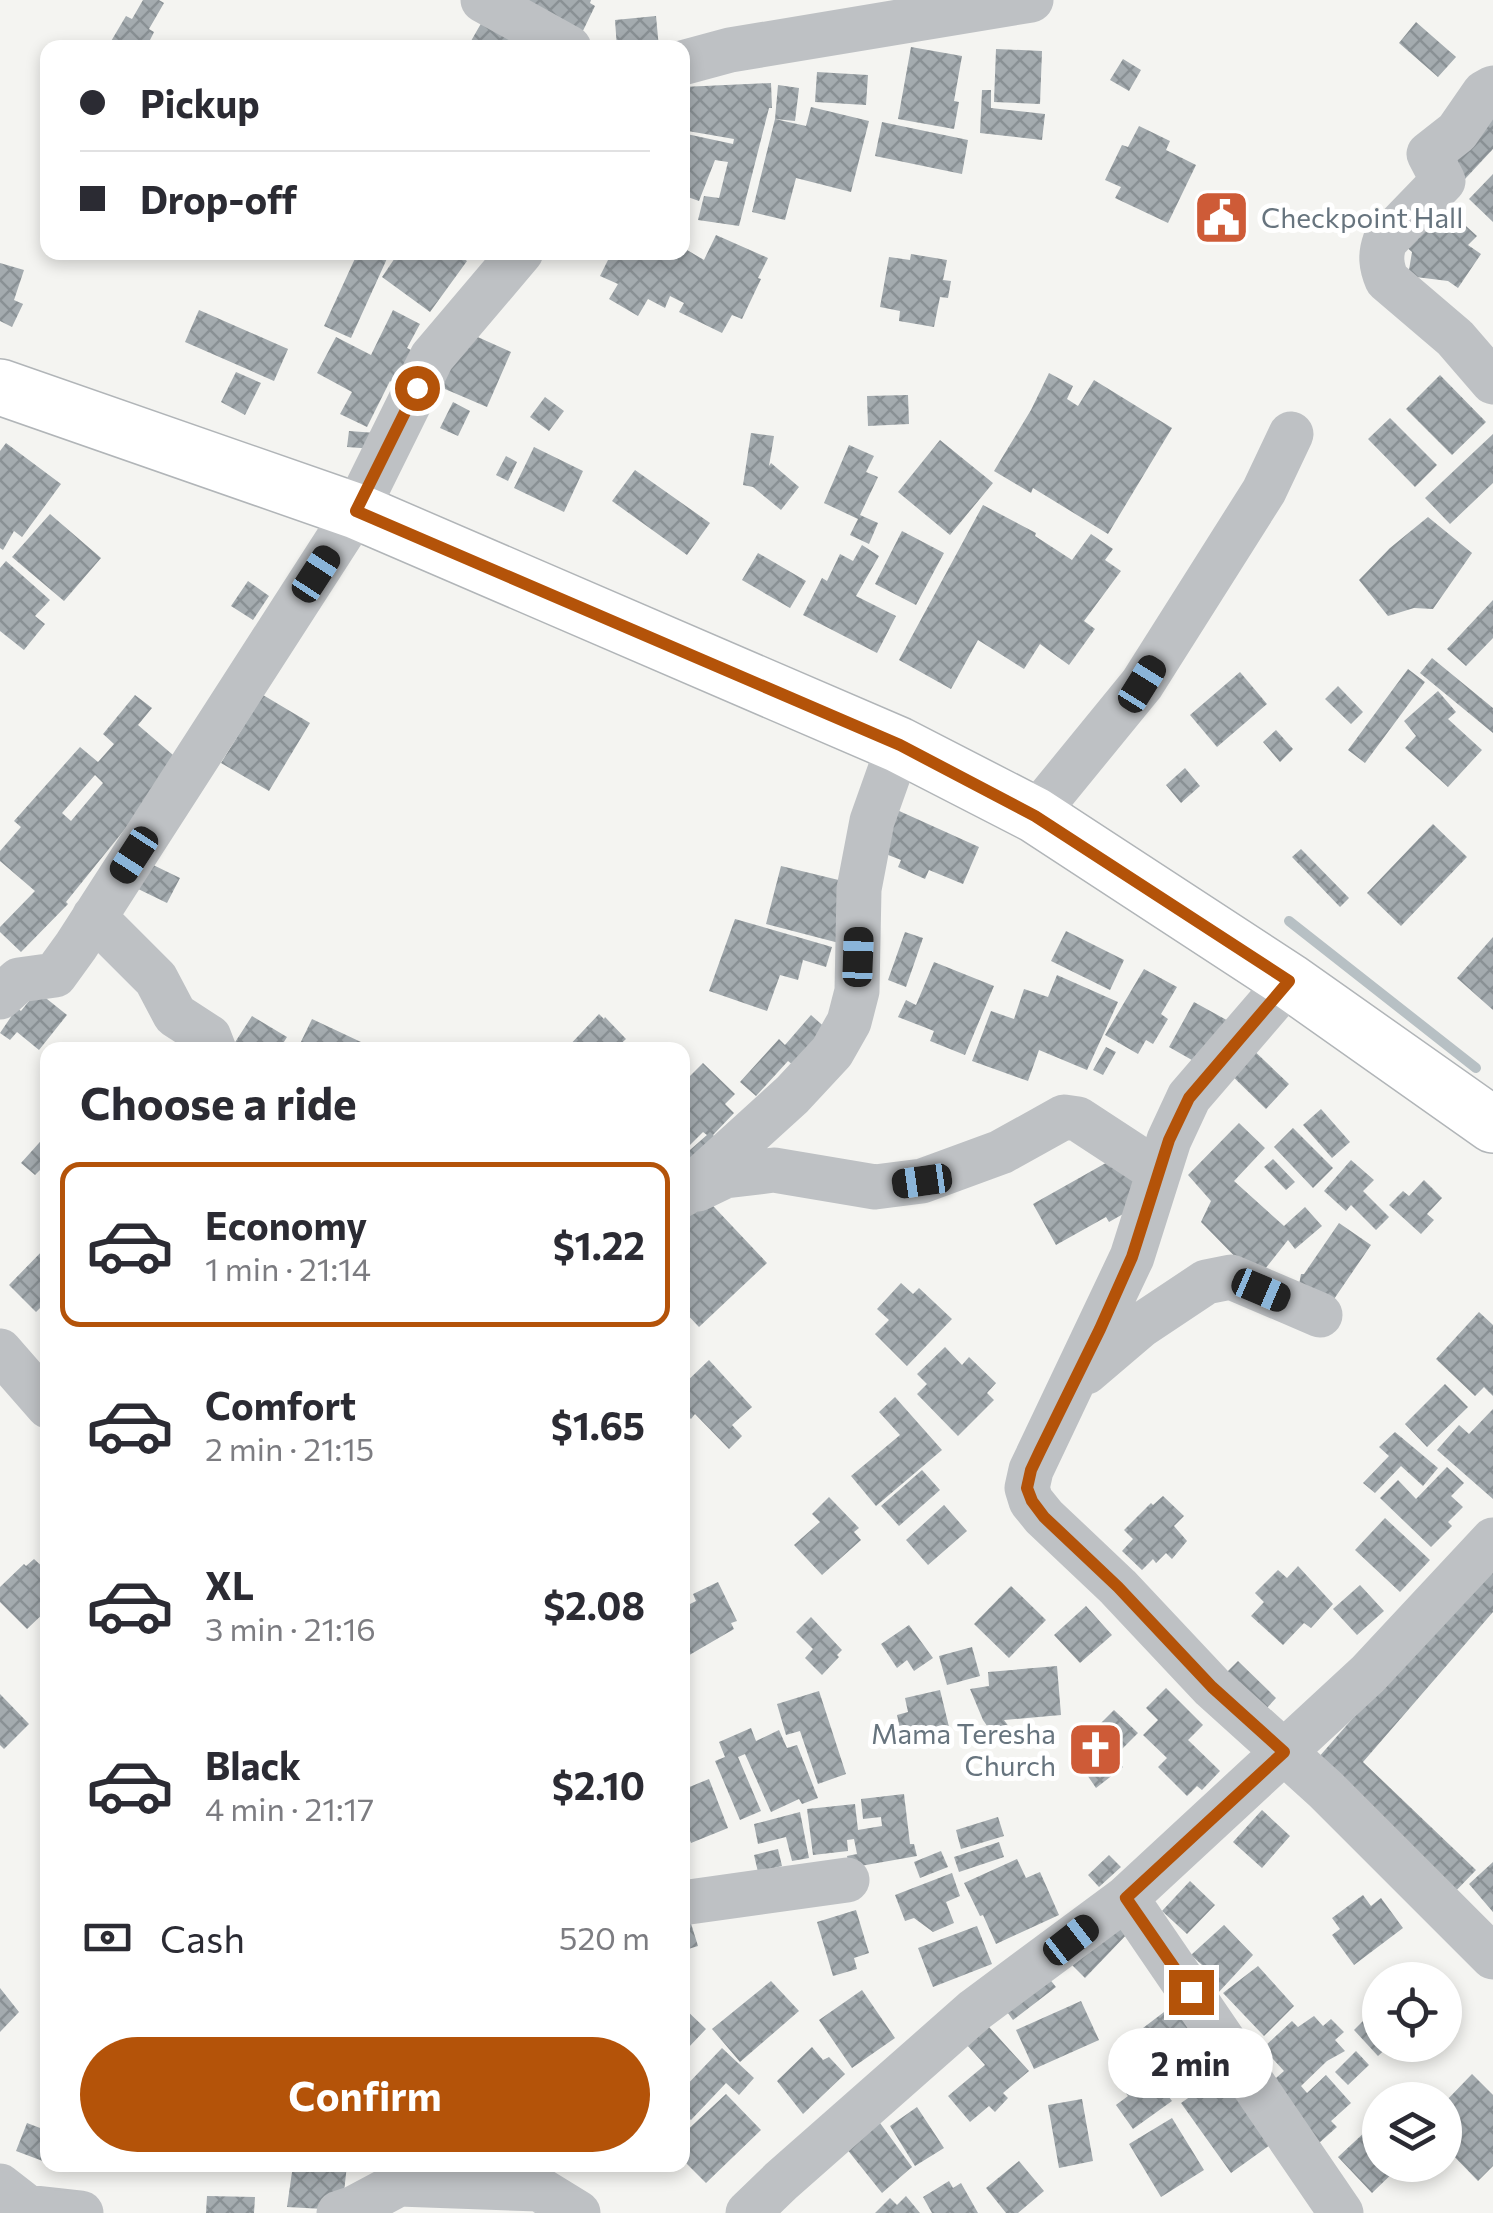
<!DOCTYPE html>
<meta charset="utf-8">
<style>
body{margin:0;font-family:Commissioner,sans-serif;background:#f2f2f3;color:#2b2b33;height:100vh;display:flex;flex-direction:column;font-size:38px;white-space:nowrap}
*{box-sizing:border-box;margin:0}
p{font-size:32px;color:#7c7c81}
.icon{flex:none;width:55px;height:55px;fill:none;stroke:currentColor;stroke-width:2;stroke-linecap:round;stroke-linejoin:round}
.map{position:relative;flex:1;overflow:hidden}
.details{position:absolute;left:40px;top:1042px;width:650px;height:1130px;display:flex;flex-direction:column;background:#fff;border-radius:20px;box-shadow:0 5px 15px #0003}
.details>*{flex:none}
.hud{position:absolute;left:40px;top:40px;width:650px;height:220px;border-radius:20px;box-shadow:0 5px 15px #0003;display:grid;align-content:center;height:220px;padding:0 40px;background:#fff}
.buttons{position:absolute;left:1362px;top:1962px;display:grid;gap:20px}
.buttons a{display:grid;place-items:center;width:100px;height:100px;border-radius:50%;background:#fff;box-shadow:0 5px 15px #0003;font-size:50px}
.end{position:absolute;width:45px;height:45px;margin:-22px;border:12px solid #b45309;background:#fff;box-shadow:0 0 0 5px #fff}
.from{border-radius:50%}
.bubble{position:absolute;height:70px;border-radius:35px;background:#fff;box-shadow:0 5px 15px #0003;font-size:32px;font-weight:700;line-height:70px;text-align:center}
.car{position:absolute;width:30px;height:60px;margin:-30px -15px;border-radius:12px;box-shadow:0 0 8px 2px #0007;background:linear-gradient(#222 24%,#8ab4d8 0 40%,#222 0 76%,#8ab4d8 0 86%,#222 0)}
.hud b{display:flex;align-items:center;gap:35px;height:95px;font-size:38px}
.hud b+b{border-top:2px solid #e1e1e2}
.hud i{width:25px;height:25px;background:#2b2b33}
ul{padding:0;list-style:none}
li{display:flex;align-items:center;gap:30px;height:165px;margin:0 20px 15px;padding:0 20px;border:5px solid transparent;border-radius:20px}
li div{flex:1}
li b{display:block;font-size:38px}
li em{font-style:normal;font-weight:700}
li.active{border-color:#b45309}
li>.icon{width:90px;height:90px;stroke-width:1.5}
h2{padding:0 40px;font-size:45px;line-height:120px}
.pay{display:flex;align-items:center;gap:25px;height:110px;padding:0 40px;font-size:38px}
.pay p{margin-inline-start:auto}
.cta{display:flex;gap:20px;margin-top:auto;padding:20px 40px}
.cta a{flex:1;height:115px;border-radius:60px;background:#b45309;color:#fff;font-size:40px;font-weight:700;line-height:115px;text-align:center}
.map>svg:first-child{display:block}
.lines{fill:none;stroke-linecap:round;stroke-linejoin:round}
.stream{stroke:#b7c0c4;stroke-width:10}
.building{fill:url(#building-cross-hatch);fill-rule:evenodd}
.major-casing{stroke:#b1b5b8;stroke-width:58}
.minor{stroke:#bec1c4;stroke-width:45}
.major{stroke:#fff;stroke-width:55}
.route{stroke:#b45309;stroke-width:12}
.labels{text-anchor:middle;stroke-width:10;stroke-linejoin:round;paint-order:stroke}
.poi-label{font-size:28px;fill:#67747e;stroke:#fff;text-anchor:start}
</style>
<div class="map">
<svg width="1493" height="2213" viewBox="0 0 1493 2213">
<defs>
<pattern id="building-cross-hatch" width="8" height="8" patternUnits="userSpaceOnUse" patternTransform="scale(2.5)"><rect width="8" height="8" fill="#a4abaf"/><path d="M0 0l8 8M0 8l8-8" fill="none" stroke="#899094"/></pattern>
</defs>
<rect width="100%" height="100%" fill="#f4f4f1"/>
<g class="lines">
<path class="stream" d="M1289 921 1476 1068"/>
</g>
<path class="building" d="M143 0H159L164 3 149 29 154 32 146 48H107L126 16 132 19Z
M525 0H591L590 3 595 6 578 41Z
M656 16 659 48H617L615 20Z
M483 20 531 48H467Z
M1416 22 1456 57 1438 77 1399 43Z
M911 47 962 56 954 101 959 102 954 129 898 119Z
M996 49 1042 51 1040 104 994 102Z
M1123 59 1141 70 1129 91 1110 80Z
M817 72 868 75 866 105 815 102Z
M771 83 772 108H769L739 226 698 220 704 196 719 198 728 162 715 160 699 201 682 195V133L733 144 734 139 682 130V87Z
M778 85 799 88 795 121 775 119 806 126 811 107 869 121 851 192 796 178 785 220 752 212 775 119Z
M982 90H991V108L1045 114 1042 140 980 133Z
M1493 110V149L1465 179 1445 161Z
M882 122 968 140 962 174 875 156Z
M1139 126 1170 141 1166 150 1196 165 1168 223 1115 198 1121 187 1105 180 1122 145 1128 147Z
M1493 174V222L1469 199Z
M1435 198 1477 236 1468 245 1481 254 1458 288 1448 281 1408 276 1412 252 1398 240Z
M716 235 768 258 758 278 761 279 742 319 732 315 722 333 679 312 684 303 670 296 665 308 648 299 638 316 609 299 618 284 600 276 612 252H682V247L704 260Z
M358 252H390L351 338 324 326Z
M399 252H455L467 261 430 312 382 277Z
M911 254 947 260 943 280 951 281 948 298 940 297 934 327 899 321 900 311 880 307 889 257 910 260Z
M0 263 24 270 14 300 23 304 12 327 0 321Z
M199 310 288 349 274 381 185 342Z
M393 310 420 324 407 348 415 352 396 385 390 381 367 427 340 414 352 392 317 373 336 337 371 355Z
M462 330 511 352 487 407 438 386Z
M236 372 261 383 245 415 221 402Z
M1049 373 1073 386 1067 399 1078 406 1094 380 1172 428 1108 534 1033 488 1031 493 994 471 1031 410Z
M1440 375 1486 422 1452 455 1406 409Z
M908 395 909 424 868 426 867 396Z
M545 397 564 411 549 431 530 417Z
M453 402 470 411 458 436 440 428Z
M1390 418 1437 465 1415 487 1368 439Z
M349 431 376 433 374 449 347 447Z
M751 433 774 436 769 466 771 463 799 487 781 510 753 487 743 485Z
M1493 434V483L1450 524 1425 498Z
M940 440 993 483 950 535 898 492Z
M6 443 61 484 22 537 14 531 3 550 0 548V451Z
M849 445 874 456 866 472 878 477 860 515 878 523 869 544 850 535 858 519 824 503Z
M534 447 583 471 564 512 514 488Z
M506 456 517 462 508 481 496 475Z
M635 470 710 523 687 555 612 501Z
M983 505 1036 533 1035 536 1072 560 1091 534 1113 549 1105 560 1121 571 1084 621 1095 629 1069 665 1040 644 1024 669 978 640 951 689 899 660Z
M50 514 101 558 64 601 12 557Z
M1428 517 1472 553 1433 609 1414 608 1388 616 1359 580 1390 548Z
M902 531 944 553 916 605 875 584Z
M862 545 879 556 856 596 896 616 877 653 803 615 822 578 827 581 840 554 853 561Z
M758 553 806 581 790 608 742 580Z
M6 561 50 600 35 616 45 624 24 650 0 631V568Z
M248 581 269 596 253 620 231 606Z
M1493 600V638L1466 666 1447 649Z
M1432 658 1493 708V733L1420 673Z
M1408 669 1425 682 1365 763 1348 750Z
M1240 672 1267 704 1217 747 1190 715Z
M1338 686 1363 712 1351 724 1325 699Z
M1438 691 1456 712 1448 719 1482 750 1448 787 1405 748 1416 736 1404 721Z
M135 695 152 708 138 725 180 761 66 902 68 904 21 952 0 932V927L35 891 0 861V851L21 827 14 821 80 747 98 762 114 744 103 734ZM95 775 103 783 71 821 62 813Z
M263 695 310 723 269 791 221 763Z
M1276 730 1293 749 1280 762 1263 742Z
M1185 768 1200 786 1181 803 1166 785Z
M897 810 979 847 963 884 929 870 925 879 898 867 901 860 878 851Z
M1433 824 1467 857 1401 926 1367 893Z
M1301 849 1349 898 1340 907 1292 857Z
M145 861 180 878 167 903 132 886Z
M781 866 855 884 839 943 766 924Z
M735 919 832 947 826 967 803 960 798 980 780 975 767 1011 709 991Z
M1066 931 1124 960 1110 990 1051 961Z
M905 932 923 938 906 987 888 980Z
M1493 937V1010L1457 978Z
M934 962 994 986 965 1055 930 1041 934 1031 898 1017 906 1000 916 1005Z
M1144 969 1177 987 1161 1014 1168 1019 1153 1044 1146 1040 1138 1054 1105 1035Z
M1057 975 1118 1002 1087 1070 1039 1050 1028 1081 972 1061 991 1011 1014 1019 1024 989 1048 997Z
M37 991 67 1015 39 1050 17 1032 10 1040 0 1033 17 1008 21 1011Z
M1194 1002 1232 1023 1206 1068 1169 1047Z
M599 1014 604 1019 605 1017 626 1039 614 1050H565Z
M811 1015 829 1031 798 1069 788 1061 756 1096 740 1082 779 1039 785 1045Z
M252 1016 287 1037 279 1050H230Z
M312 1019 378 1050H297Z
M1246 1043 1289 1084 1266 1109 1223 1067Z
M1106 1047 1116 1052 1103 1075 1093 1070Z
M703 1063 735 1094 725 1104 734 1113 713 1135 722 1145 690 1173 682 1164V1157L707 1135 703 1132 682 1153V1084Z
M1321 1109 1350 1142 1332 1158 1303 1125Z
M1239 1123 1265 1148 1234 1181 1284 1226 1305 1207 1322 1226 1295 1249 1288 1240 1257 1279 1201 1222 1211 1201 1188 1175Z
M1293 1128 1333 1168 1313 1188 1274 1147Z
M48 1133V1162L35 1175 21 1163Z
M1120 1155 1146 1201 1109 1222 1106 1217 1056 1245 1033 1204Z
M1273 1159 1295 1182 1286 1190 1264 1167Z
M1351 1160 1374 1180 1363 1191 1389 1217 1376 1230 1351 1205 1346 1211 1324 1191Z
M1424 1180 1442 1198 1427 1214 1434 1220 1421 1234 1389 1205 1403 1191 1409 1196Z
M698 1190 767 1263 699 1327 682 1309V1205Z
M1339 1223 1371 1245 1332 1302 1297 1296 1301 1274H1304Z
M48 1245V1300L36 1312 9 1285Z
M901 1283 913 1294 919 1288 952 1319 907 1366 875 1334 889 1320 877 1309Z
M1479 1312 1493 1325V1396L1484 1387 1475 1396 1436 1359Z
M945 1347 962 1365 969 1357 996 1383 987 1393 994 1400 958 1436 917 1394 927 1384 917 1374Z
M709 1360 752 1407 732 1425 742 1436 729 1449 695 1414 691 1419 682 1410V1386Z
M1445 1384 1468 1407 1427 1447 1405 1424Z
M895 1397 942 1450 876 1506 851 1476 900 1435 879 1412Z
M1493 1409V1499L1437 1450 1459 1425 1469 1434Z
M1395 1432 1438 1468 1423 1486 1401 1466 1375 1493 1363 1483 1389 1456 1379 1447Z
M1447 1467 1464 1483 1451 1496 1463 1507 1448 1522 1452 1526 1431 1547 1380 1498 1398 1480 1416 1499Z
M922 1470 940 1490 899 1526 881 1506Z
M1163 1496 1184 1516 1174 1526 1187 1541 1172 1559 1166 1553 1156 1563 1153 1559 1142 1570 1122 1551 1133 1539 1124 1530 1151 1503 1153 1505Z
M829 1497 859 1528 854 1532 861 1540 822 1575 794 1545 820 1522 812 1514Z
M944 1505 967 1531 928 1565 906 1540Z
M1385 1518 1430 1560 1400 1592 1355 1550Z
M1493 1558V1612L1363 1762 1476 1870 1449 1898 1311 1766Z
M34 1559 48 1572V1609L27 1629 0 1602V1587L24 1564 26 1566Z
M1298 1566 1333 1604 1311 1628 1304 1623 1283 1645 1251 1616 1264 1602 1255 1593 1278 1570 1287 1578Z
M718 1582 737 1621 731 1623 734 1629 686 1657 682 1652V1608L696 1601 693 1594Z
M1360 1585 1384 1611 1357 1635 1333 1609Z
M1011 1586 1046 1620 1009 1658 974 1624Z
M1086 1606 1112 1635 1080 1663 1054 1635Z
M811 1617 842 1650 837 1655 839 1657 822 1675 805 1658 813 1649 796 1632Z
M909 1625 933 1658 914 1671 907 1660 897 1668 881 1644Z
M972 1647 980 1676 947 1685 939 1656Z
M1238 1661 1276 1698 1256 1720 1216 1683Z
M1057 1666 1061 1715 1004 1720 1015 1735 1000 1744 983 1720 970 1689 989 1686 988 1672Z
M1166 1688 1203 1725 1188 1740 1220 1771 1202 1790 1197 1786 1187 1796 1158 1767 1167 1758 1143 1735 1158 1720 1146 1708Z
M940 1690 950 1731 903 1742 897 1715 908 1712 905 1698Z
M819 1691 846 1774 818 1784 800 1731 786 1735 777 1704Z
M0 1694 29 1724 4 1749 0 1745Z
M1114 1710 1138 1733 1121 1750 1098 1726Z
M751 1728 756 1741 779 1730 787 1748 797 1745 818 1798 802 1804 799 1799 771 1812 745 1754 738 1757 761 1811 740 1820 715 1761 725 1757 719 1742Z
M1090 1730 1123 1767 1096 1788 1083 1769 1092 1763 1075 1744Z
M709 1779 728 1828 691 1843 685 1828 682 1829V1790Z
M904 1794 910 1844H914L917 1856 849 1868 847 1856 857 1854 854 1839 847 1840 848 1851 813 1855 807 1809 855 1804 858 1830 882 1826 881 1817 863 1819 861 1799Z
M1262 1810 1290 1836 1262 1868 1233 1842Z
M800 1812 809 1858 792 1861 786 1837 758 1844 754 1824Z
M998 1817 1004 1836 961 1849 956 1830Z
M999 1842 1004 1857 959 1872 954 1857Z
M778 1849 782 1866 758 1872 754 1855Z
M941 1851 948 1867 920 1878 914 1862Z
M1109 1855 1121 1867 1099 1887 1088 1875Z
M1017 1859 1026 1878 1040 1872 1059 1915 996 1944 983 1915 980 1916 964 1883Z
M1493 1862V1912L1469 1884Z
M952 1873 960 1896 946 1902 954 1923 933 1932 914 1918 905 1921 895 1895Z
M1190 1881 1215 1905 1187 1934 1162 1911Z
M1363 1895 1371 1906 1381 1898 1403 1928 1354 1965 1332 1935 1340 1929 1332 1918Z
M856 1910 869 1953 854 1958 857 1969 833 1976 817 1922Z
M1111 1911 1131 1930 1085 1978 1065 1958Z
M689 1917 698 1946 682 1951V1919Z
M1224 1925 1253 1955 1218 1993 1196 1970 1202 1965 1191 1955Z
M977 1926 992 1964 933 1987 918 1948Z
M1039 1966 1056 1987 1013 2020 997 1998Z
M1258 1966 1294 2006 1264 2036 1223 1993Z
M771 1981 799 2011 740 2062 712 2029Z
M0 1988 19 2012 0 2032Z
M862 1990 895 2038 852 2068 819 2020Z
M1081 2001 1099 2040 1034 2069 1016 2030Z
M1188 2005 1220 2046 1206 2056 1216 2069 1190 2089 1184 2080 1176 2087 1141 2043 1150 2037 1143 2028 1168 2009 1174 2016Z
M682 2006 706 2029 688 2048 682 2043Z
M1375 2009 1380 2014V2045H1390L1378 2056 1354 2030Z
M979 2016 1029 2071 1003 2093 1008 2098 995 2112 989 2106 970 2122 948 2096 985 2065 958 2035Z
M1314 2016 1323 2026 1331 2019 1344 2032 1335 2040 1345 2051 1327 2061 1301 2086 1307 2093 1326 2075 1351 2103 1331 2121 1337 2127 1319 2143 1268 2085 1284 2071 1263 2048 1292 2021 1298 2027Z
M812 2047 823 2060 829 2057 845 2074 803 2114 777 2081Z
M722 2048 754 2078 739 2095 726 2083 691 2120 682 2112V2090Z
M1356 2051 1369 2065 1348 2085 1335 2072Z
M1133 2058 1150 2080 1154 2077 1172 2101 1133 2129 1116 2105 1128 2096 1112 2074Z
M1472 2074 1493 2095V2166L1478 2181 1445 2147V2134L1453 2126 1445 2118V2102Z
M1211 2082 1223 2098 1232 2092 1270 2145 1231 2173 1181 2103Z
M726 2094 761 2130 706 2183 682 2159V2135Z
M1082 2099 1093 2161 1059 2168 1048 2105Z
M917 2107 944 2148 915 2166 890 2126Z
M1172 2118 1204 2170 1161 2197 1129 2144Z
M27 2123 48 2131V2163L16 2151Z
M880 2123 912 2167 882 2193 846 2148Z
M1367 2130 1380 2143V2165H1401L1372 2193 1338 2157Z
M1019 2161 1044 2191 1018 2213H1006L986 2188Z
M293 2165H347L342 2210 287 2207Z
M949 2181 953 2188 961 2183 978 2213H932L923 2197Z
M207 2196 255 2197 254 2213H206Z
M906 2196 920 2213H875L890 2198 897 2205Z"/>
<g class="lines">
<defs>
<path id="major" d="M0 387 356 511 899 745 1035 815 1289 981 1493 1125"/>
</defs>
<use href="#major" class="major-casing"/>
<path class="minor" d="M483 0 569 48
M682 63 730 50 1031 0
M1493 88 1484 93 1457 132 1429 154 1443 181 1385 241C1380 255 1381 266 1387 280L1455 338 1493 382
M1035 815 1142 684 1264 491 1291 434
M94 917 156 979 175 1015 209 1037 214 1050
M1289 981 1189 1097 1169 1140 1132 1257 1031 1470 1027 1488 1031 1501 1044 1517 1118 1587 1212 1687 1326 1790 1493 1957
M0 997 19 980 55 975 76 946 356 511 432 357 521 252
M698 1189 725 1176 774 1170 875 1187 922 1181 1001 1152 1064 1117 1078 1119 1159 1172
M682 1195 792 1095 832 1052 849 1022 857 991 859 889 872 821 899 745
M0 1351 48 1406
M1086 1372 1140 1326 1206 1282 1231 1277 1320 1315
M1126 1898 1341 2213
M682 1903 847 1880
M0 2186 27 2207 81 2213
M339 2213 354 2208 399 2184 539 2189 578 2213
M748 2213 781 2181 975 2010 1126 1898 1368 1674 1493 1540"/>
<use href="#major" class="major"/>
</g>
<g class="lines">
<path class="route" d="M417 388 356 511 900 745 1035 816 1289 981 1189 1098 1169 1140 1132 1257 1100 1329 1040 1451 1031 1470 1027 1488 1032 1501 1044 1517 1118 1587 1212 1687 1284 1752 1126 1898 1191 1992"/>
</g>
<defs>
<symbol id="civic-square" viewBox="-11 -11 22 22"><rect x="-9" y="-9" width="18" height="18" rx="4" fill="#ce5b37" stroke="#fff"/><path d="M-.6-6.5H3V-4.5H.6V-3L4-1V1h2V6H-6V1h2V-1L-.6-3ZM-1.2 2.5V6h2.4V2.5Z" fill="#fff"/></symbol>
<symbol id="church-square" viewBox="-11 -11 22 22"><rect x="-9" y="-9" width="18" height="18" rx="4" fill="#ce5b37" stroke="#fff"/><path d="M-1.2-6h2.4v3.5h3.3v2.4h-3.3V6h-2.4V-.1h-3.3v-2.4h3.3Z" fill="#fff"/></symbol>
</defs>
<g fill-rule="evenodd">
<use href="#civic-square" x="1190" y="186" width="63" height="63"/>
<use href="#church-square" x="1064" y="1718" width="63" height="63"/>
</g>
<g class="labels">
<g class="poi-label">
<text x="1261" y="228">Checkpoint Hall</text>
<text x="1056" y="1744" text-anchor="end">Mama Teresha<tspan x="1056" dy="32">Church</tspan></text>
</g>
</g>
</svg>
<div class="buttons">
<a><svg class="icon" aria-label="locate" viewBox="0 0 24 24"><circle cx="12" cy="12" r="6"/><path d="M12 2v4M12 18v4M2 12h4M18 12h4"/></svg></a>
<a><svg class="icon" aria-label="layers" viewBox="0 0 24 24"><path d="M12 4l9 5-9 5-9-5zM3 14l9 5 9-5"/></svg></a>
</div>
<i class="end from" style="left:417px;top:388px"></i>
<i class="end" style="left:1191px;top:1992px"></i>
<div class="bubble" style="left:1108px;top:2028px;width:165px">2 min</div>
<i class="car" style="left:316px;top:574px;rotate:33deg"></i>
<i class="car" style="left:1142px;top:684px;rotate:32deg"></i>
<i class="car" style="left:134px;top:855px;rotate:213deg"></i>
<i class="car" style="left:858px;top:957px;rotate:2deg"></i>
<i class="car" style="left:922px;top:1181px;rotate:262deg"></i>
<i class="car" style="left:1261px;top:1290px;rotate:113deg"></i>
<i class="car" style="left:1071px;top:1940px;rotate:52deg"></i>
<div class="hud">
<b><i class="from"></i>Pickup</b>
<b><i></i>Drop-off</b>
</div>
<section class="details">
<h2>Choose a ride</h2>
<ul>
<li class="active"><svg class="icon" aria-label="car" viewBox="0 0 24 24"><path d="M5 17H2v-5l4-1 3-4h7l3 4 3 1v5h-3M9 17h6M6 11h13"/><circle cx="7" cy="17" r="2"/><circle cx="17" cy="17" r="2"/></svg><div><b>Economy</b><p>1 min · 21:14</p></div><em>$1.22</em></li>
<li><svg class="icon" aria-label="car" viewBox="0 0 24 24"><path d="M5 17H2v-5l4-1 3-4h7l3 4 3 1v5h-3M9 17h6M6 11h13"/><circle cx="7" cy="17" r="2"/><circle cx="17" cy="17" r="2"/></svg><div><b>Comfort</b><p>2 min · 21:15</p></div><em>$1.65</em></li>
<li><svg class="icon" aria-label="car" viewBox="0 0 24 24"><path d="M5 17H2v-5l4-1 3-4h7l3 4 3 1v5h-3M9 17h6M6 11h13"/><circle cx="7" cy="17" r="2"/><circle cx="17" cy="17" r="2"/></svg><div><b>XL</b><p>3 min · 21:16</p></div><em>$2.08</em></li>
<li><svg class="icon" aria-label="car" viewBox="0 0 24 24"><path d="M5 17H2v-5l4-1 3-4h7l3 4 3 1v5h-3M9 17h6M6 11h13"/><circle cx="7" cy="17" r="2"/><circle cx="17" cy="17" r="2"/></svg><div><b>Black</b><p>4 min · 21:17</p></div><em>$2.10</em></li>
</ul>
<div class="pay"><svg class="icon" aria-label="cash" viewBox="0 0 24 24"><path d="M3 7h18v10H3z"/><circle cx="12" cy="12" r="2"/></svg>Cash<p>520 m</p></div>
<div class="cta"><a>Confirm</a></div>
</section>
</div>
